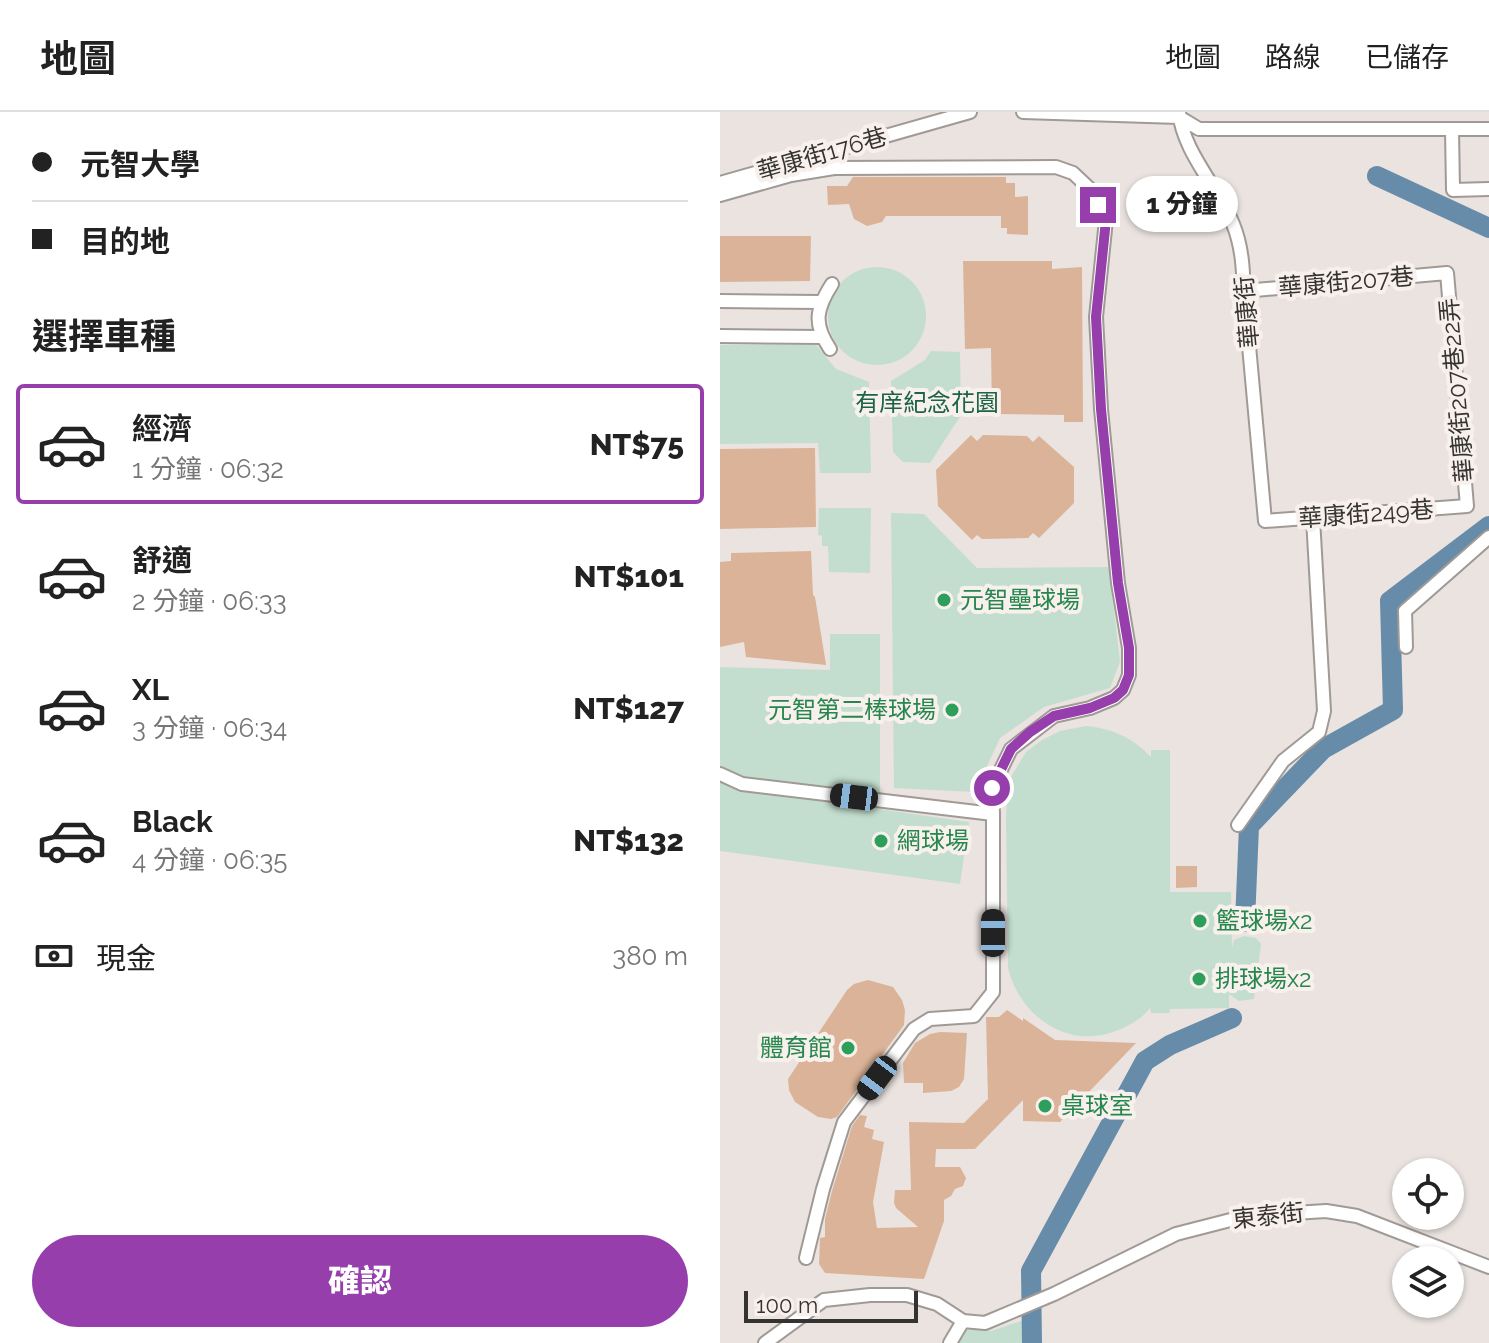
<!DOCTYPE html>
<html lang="zh-TW">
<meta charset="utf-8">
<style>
body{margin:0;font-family:Raleway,"Noto Sans TC",sans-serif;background:#f6f6f6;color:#222;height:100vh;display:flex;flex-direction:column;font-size:30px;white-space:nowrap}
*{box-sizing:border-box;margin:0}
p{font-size:26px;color:#767676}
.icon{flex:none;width:44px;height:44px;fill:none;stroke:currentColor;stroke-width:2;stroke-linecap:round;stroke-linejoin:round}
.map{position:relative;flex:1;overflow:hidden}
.side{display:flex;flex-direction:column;background:#fff;width:720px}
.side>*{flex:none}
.top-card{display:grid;align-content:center;height:176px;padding:0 32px;background:#fff}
.fabs{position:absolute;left:672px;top:1046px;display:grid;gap:16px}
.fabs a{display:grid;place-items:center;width:72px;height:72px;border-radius:50%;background:#fff;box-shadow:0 2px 6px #0004;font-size:40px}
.scale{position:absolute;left:24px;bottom:20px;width:174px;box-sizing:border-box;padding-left:8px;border:4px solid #353331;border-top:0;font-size:22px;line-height:28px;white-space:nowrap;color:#353331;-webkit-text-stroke:6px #f7f0ec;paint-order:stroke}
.end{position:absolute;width:36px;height:36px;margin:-18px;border:10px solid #963fac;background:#fff;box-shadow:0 0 0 4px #fff}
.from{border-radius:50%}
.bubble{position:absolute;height:56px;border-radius:28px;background:#fff;box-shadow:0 2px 6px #0004;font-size:26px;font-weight:800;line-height:56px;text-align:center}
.car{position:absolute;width:24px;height:48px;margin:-24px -12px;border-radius:10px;box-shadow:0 0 6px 2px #0007;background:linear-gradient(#222 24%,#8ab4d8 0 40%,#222 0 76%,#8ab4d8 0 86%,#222 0)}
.top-card b{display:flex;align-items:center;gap:28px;height:76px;font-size:30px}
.top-card b+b{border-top:2px solid #e0e0e0}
.top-card i{width:20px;height:20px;background:#222}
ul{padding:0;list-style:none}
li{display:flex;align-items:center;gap:24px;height:120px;margin:0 16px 12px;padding:0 16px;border:4px solid transparent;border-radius:8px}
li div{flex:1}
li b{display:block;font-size:30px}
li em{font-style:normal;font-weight:800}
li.active{border-color:#963fac}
li>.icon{width:72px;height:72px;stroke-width:1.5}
h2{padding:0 32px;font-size:36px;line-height:96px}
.pay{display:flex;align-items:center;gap:20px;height:88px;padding:0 32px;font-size:30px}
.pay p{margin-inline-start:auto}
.cta{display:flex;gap:16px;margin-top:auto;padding:16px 32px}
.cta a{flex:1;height:92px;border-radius:48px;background:#963fac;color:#fff;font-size:32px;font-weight:800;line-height:92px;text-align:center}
header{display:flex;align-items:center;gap:48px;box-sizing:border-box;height:112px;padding:0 40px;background:#fff;border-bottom:2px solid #e0e0e0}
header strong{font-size:38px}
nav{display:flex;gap:44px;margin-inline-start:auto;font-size:28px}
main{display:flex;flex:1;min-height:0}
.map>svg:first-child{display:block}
.green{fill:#c3dece}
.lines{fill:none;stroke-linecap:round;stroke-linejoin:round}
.river{stroke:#678ca9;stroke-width:20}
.building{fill:#dbb398}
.minor-casing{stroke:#a09a96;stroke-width:16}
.minor{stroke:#fff;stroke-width:12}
.route{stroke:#963fac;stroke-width:10}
.leisure-dot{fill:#2e9e5b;stroke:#f7f0ec;stroke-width:3}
.labels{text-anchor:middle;stroke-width:8;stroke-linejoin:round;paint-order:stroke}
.street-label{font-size:24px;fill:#353331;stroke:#f7f0ec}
.park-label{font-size:24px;fill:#1c6442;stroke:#f7f0ec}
.leisure-label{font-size:24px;fill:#27864d;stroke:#f7f0ec;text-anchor:start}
</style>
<header>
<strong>地圖</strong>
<nav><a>地圖</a><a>路線</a><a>已儲存</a></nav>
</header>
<main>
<section class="side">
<div class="top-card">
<b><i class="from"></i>元智大學</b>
<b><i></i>目的地</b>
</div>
<h2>選擇車種</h2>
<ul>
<li class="active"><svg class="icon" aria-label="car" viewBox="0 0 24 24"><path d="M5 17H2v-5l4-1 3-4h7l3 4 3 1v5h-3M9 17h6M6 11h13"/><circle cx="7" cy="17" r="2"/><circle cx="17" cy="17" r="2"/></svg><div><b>經濟</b><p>1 分鐘 · 06:32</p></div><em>NT$75</em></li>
<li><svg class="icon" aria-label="car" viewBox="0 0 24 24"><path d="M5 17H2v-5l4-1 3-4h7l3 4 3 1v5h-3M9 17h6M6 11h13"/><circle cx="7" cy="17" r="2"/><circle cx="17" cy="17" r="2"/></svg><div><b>舒適</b><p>2 分鐘 · 06:33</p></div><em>NT$101</em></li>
<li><svg class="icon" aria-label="car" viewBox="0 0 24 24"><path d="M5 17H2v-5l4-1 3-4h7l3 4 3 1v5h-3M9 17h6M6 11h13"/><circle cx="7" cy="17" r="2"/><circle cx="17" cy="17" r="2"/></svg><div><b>XL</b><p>3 分鐘 · 06:34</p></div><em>NT$127</em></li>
<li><svg class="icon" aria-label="car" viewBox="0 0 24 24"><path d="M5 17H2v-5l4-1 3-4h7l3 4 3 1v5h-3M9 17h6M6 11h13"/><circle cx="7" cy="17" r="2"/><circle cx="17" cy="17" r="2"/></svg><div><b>Black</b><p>4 分鐘 · 06:35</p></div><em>NT$132</em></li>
</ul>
<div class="pay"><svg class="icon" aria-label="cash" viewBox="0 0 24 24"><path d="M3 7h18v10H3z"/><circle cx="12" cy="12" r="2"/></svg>現金<p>380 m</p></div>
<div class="cta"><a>確認</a></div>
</section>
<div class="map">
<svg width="769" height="1231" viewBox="0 0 769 1231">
<rect width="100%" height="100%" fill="#eae3df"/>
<path class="green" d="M108 204a49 49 0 1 1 98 0a49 49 0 1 1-98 0Z
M0 233H96L116 257 149 270 151 361H100L98 331 0 332Z
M211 239 240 240 241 303 210 351 183 350 173 340 171 269 205 248Z
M99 396H151L150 461 109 460 108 434H102V424L98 423Z
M171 401 204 402 257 456 389 455 400 550 390 576 324 595 280 626 255 680 174 676Z
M110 522H160V689L82 679 81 686 249 710 240 772 0 739V555L110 558Z
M366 614C393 617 412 625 431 645V638H450V780H511L512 836 514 828 524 824 536 826 541 832 534 887 519 889 509 882V896L450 897 449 901H431L430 896C421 908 407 915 393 920 345 937 299 902 288 856L286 704 289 668 306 640 322 628 340 619Z
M307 1207 304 1231H235L242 1217 271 1219Z"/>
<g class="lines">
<path class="river" d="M657 64 769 116
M525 810 529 714 603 637 673 598 670 489 769 414
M312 1231 311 1159 425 949 450 933 512 906"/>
</g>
<path class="building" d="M133 65H286V71H295V85L308 84V123L287 122V116H281V104H166L162 110 147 114 134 107 129 92 108 93 107 74H127Z
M0 124H91L90 169 0 170Z
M243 149H332V157L362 155 363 310H344V303L272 302 271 236 245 237Z
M251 323 257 329 263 323 307 324 313 330 319 324 354 355V391L319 426 313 421 308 426 262 427 257 423 252 428 218 394 216 358Z
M95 336 96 415 0 417V337Z
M91 439 93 483 95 485 106 553 26 545 24 530 0 535V450L11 449V441Z
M456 754H477V775L456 776Z
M148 868 173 875 182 888 185 898 184 913 117 1005 111 1007 98 1005 75 990 69 978 68 967 127 878 134 872Z
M287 898 303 909V906L335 928 416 931 340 1010 303 1009V988L255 1037H216L215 1055H240L246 1066 243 1074 235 1077 231 1084 224 1088V1109L204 1167 105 1161 99 1152 100 1126 105 1125V1107L112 1079 132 1014 140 1003 147 1004 144 1015 154 1018 152 1027 164 1030 153 1090 157 1116 198 1115 176 1096 174 1091 175 1078H191L189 1010 244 1011 268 987 266 905H279Z
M220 920 247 921 244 967 239 975 231 979 203 981V971H184L183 951 195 931 210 922Z"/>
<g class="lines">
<defs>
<path id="minor" d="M303 0 459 5 479 17H769
M459 0C463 40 498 75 513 112 522 134 523 156 524 179L545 409 747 394 727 161 524 179
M732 18 733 78 769 77
M0 71 250 0
M0 83 71 63 114 56 336 55 353 61 370 77 386 108 376 205 381 297 398 471 409 536V563L403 578 394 586 370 596 334 604 291 637 272 676 273 702 22 672 0 662
M0 189 101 190
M0 224 102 225
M110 237C93 212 96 197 112 172
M686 535 685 499 769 425
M518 713 563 649 599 620 604 599 593 406
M86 1146 103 1077 124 1010 194 917 210 907 254 904 273 880V702
M45 1231 104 1188 150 1183H187L217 1192 243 1209 265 1211 334 1182 456 1122 526 1104 606 1099 637 1104 769 1155
M230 1231 243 1209"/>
</defs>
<use href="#minor" class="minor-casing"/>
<use href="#minor" class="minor"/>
</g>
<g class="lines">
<path class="route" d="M272 676 291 637 310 620 334 604 370 596 394 586 403 578 409 563V536L398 471 381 297 376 205 386 108 378 93"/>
</g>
<g class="leisure-dot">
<circle cx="224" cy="488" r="8"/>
<circle cx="232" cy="598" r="8"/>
<circle cx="161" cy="729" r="8"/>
<circle cx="480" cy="809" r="8"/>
<circle cx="479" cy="867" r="8"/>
<circle cx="128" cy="936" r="8"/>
<circle cx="325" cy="994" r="8"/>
</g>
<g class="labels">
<g class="street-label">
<text transform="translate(102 42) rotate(-16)" y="8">華康街176巷</text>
<text transform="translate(626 170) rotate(-5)" y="8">華康街207巷</text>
<text transform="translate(527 200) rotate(-95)" y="8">華康街</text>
<text transform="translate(737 278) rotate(-95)" y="8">華康街207巷22弄</text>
<text transform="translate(646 402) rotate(-4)" y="8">華康街249巷</text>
<text transform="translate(548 1104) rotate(-6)" y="8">東泰街</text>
</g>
<g class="park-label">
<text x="207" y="299">有庠紀念花園</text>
</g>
<g class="leisure-label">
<text x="240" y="496">元智壘球場</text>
<text x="216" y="606" text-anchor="end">元智第二棒球場</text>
<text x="177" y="737">網球場</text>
<text x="496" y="817">籃球場x2</text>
<text x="495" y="875">排球場x2</text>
<text x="112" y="944" text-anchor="end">體育館</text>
<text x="341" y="1002">桌球室</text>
</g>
</g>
</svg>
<div class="fabs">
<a><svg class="icon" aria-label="locate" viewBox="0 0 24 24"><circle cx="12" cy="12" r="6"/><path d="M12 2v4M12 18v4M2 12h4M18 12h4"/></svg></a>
<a><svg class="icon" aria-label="layers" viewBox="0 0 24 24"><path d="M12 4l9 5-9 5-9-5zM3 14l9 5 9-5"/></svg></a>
</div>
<div class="scale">100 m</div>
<i class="end from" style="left:272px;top:676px"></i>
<i class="end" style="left:378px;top:93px"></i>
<div class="bubble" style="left:406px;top:64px;width:112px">1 分鐘</div>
<i class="car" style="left:134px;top:685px;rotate:277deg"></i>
<i class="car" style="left:273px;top:821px;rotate:0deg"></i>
<i class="car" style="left:157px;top:966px;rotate:217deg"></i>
</div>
</main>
